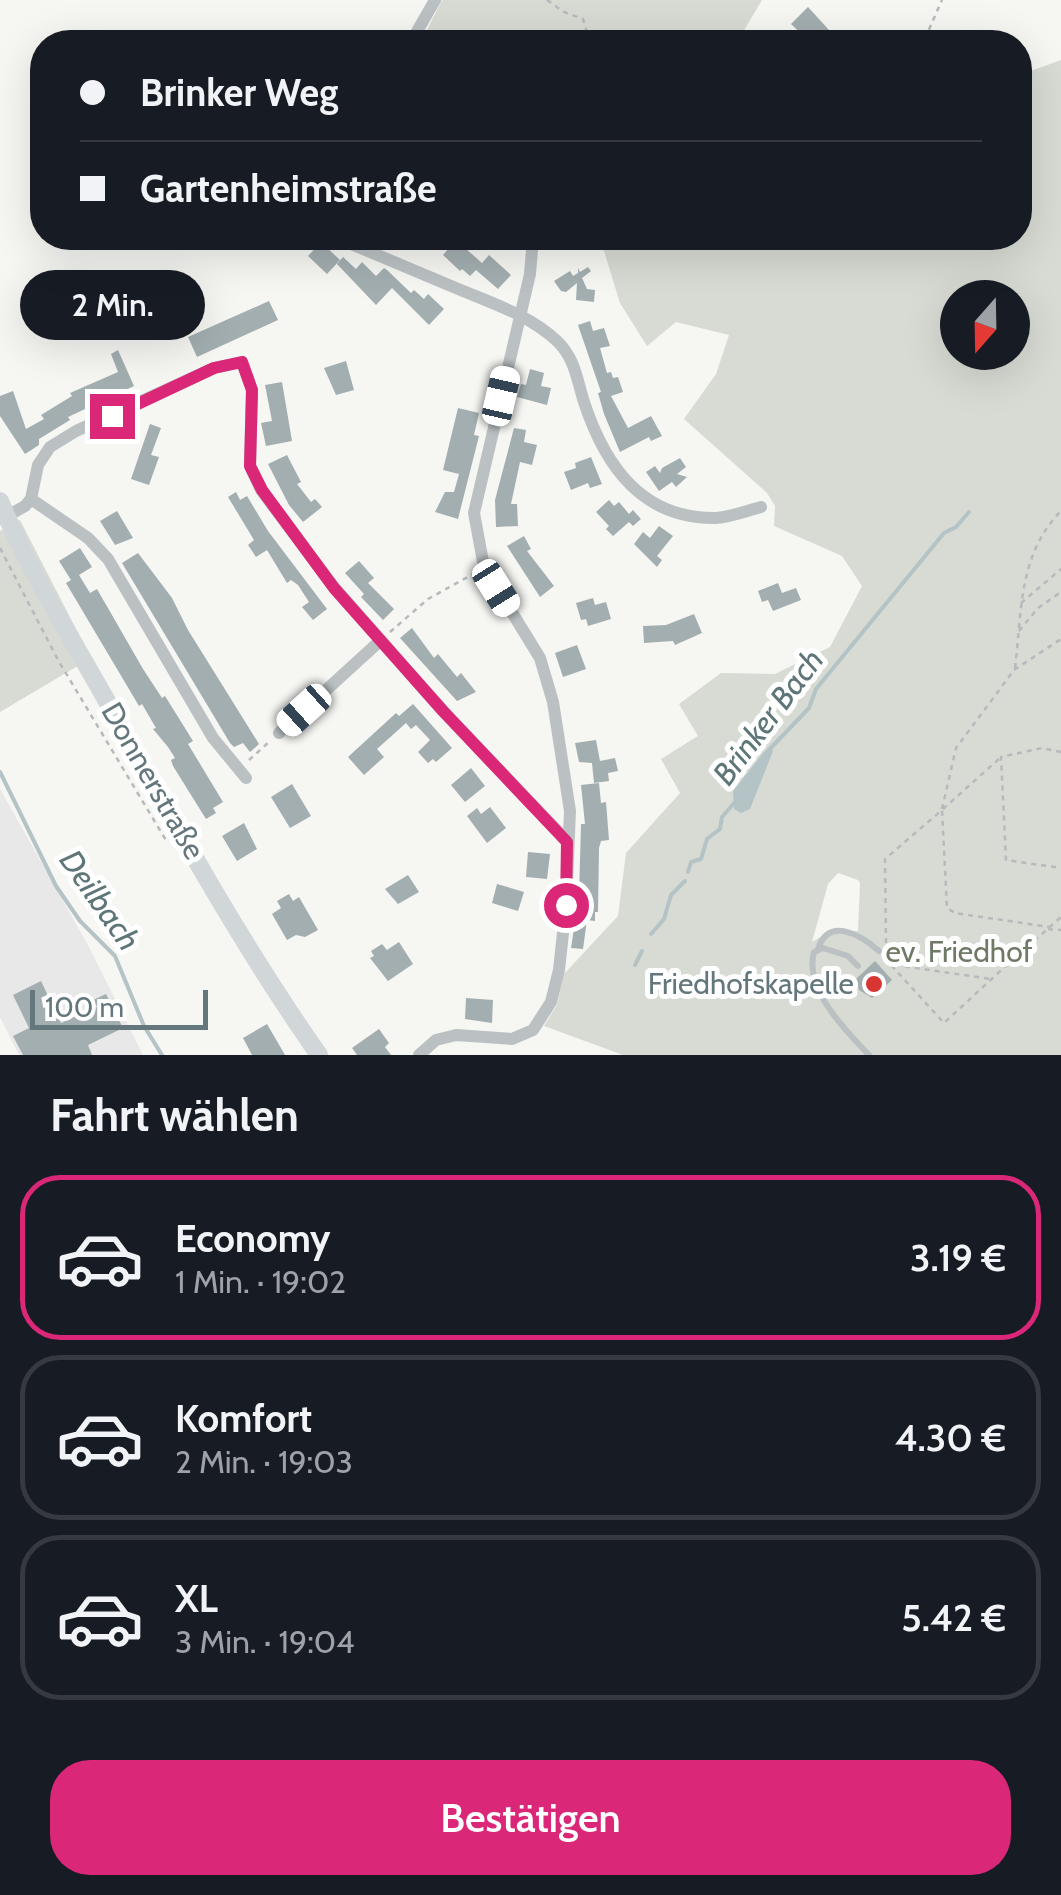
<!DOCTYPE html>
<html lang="de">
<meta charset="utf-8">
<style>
body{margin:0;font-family:Cabin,sans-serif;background:#20242c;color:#f1f3f6;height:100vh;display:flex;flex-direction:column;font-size:38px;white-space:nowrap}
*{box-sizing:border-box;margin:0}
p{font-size:32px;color:#9ea1a6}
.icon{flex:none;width:55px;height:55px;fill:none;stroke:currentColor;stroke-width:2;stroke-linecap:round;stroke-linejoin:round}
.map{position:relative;height:1055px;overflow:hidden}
.details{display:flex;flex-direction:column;background:#171b24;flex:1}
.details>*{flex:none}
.banner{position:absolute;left:30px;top:30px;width:1002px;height:220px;border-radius:40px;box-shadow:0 10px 40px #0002;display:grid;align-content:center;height:220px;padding:0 50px;background:#171b24}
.needle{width:65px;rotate:200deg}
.buttons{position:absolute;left:940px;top:280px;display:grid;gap:20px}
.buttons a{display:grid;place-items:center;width:90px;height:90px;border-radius:50%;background:#171b24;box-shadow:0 10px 40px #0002;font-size:50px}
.scale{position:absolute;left:30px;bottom:25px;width:178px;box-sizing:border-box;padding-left:10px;border:5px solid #64777c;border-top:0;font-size:28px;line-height:35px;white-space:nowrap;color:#64777c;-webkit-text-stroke:8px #fff;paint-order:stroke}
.end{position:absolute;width:45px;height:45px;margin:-22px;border:12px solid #db2777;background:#fff;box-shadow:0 0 0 5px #fff}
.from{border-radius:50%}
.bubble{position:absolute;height:70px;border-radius:35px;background:#171b24;box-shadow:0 10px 40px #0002;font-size:32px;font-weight:600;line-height:70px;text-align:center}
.car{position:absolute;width:30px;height:60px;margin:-30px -15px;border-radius:12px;box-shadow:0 0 8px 2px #0007;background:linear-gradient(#fff 24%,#345 0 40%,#fff 0 76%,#345 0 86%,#fff 0)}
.banner b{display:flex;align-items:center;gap:35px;height:95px;font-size:38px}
.banner b+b{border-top:2px solid #363941}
.banner i{width:25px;height:25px;background:#f1f3f6}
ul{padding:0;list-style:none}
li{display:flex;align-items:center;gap:30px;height:165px;margin:0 20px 15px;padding:0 30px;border:5px solid #363941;border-radius:40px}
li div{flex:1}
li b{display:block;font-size:38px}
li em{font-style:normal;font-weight:600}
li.selected{border-color:#db2777}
li>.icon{width:90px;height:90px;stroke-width:1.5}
h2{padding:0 50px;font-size:45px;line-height:120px}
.action{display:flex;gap:20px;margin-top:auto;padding:20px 50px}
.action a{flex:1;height:115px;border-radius:40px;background:#db2777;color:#fff;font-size:40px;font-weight:600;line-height:115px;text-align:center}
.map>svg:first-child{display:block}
.built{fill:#e7e8e7}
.green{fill:#d7dbd3;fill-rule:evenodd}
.water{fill:#b4c3c5}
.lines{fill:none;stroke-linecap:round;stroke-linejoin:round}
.stream{stroke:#b4c3c5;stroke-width:4}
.building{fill:#a3aeb0}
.path{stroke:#b6babc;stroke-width:2.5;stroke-dasharray:5 5;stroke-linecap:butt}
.lane{stroke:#bbc1c3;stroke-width:6}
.street{stroke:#bbc1c3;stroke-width:12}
.secondary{stroke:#d1d6d8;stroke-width:18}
.route{stroke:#db2777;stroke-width:12}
.poi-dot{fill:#d73633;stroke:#fff;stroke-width:4}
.labels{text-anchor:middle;stroke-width:10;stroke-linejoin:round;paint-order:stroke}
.street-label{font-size:30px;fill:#64777c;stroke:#fff}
.park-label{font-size:30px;fill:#6e7a66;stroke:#fff}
.poi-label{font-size:30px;fill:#64777c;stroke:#fff;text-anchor:end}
.water-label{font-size:32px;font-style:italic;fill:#5e7678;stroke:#fff}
</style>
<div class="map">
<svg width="1061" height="1055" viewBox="0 0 1061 1055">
<rect width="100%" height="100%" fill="#f6f6f3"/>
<path class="built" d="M0 789 89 947 143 1055H19L0 1017Z"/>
<path class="green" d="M442 0H762L740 37 746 42H421Z
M1061 60V1055H623L544 1026 557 1005 564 974 618 916 626 853 680 793 661 759 698 736 679 704 721 673 775 674 830 647 862 586 842 556 774 526 775 506 767 493 684 419 716 374 729 335 676 322 647 346 620 303 604 251 584 238H1020V75ZM958 298H1012V352H958ZM838 873 858 880 860 883 858 931 827 933 812 942 828 884Z
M20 520 91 658 0 712V531Z"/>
<path class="water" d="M770 748 773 751 750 809 741 813 734 809 733 791 764 752Z"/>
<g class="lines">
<path class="stream" d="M767 752 809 708 816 689 944 533 956 527 969 512
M0 772 56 886 80 921 115 956 144 1026 162 1055
M688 872 691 862 701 859 707 839 720 829 722 817 735 802
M651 934 664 919 671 895 685 881
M635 965 642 951"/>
</g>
<path class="building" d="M808 7 829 30 816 42H810L791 24Z
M456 240 482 263 489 255 511 275 498 289 476 270 470 276 462 269 460 271 443 255Z
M321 242 340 260 327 274 308 256Z
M343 257 356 269 362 262 376 276 384 268 387 270 411 293 414 290 424 299 428 294 444 309 429 325 392 288 376 305 337 264Z
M588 267 591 271 582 278 587 289 595 290 594 302 576 300 577 283 566 292 561 291 554 281 570 271 573 276 578 273V268L580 272Z
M269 301 278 320 197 357 188 337Z
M590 321 593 331 604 328 610 346 600 348 607 373 611 372 613 378 618 377 623 392 611 396 628 428 651 416 662 436 651 441 649 437 620 452 604 414 598 393 601 392 578 325Z
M118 350 134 386 68 417 70 420 39 439V445L25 454 0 416V396L13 391 26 429 44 419 41 415 72 396 70 393 118 372 111 354Z
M346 361 354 390 336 395 324 368Z
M530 369 544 373 541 386 551 388 547 405 517 397 521 384 526 385Z
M282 382 292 441 266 446 261 423 272 421 265 385Z
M458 408 479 413 474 435 479 436 458 519 435 512 445 492H454L459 474 443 470Z
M150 424 161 428 151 455 159 457 149 485 131 479Z
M514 428 526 430 524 442 537 445 532 465 520 462 511 504H517L518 526 496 527 495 500Z
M287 455 301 482 297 484 311 502 315 499 322 507 303 522 289 505 268 464Z
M591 457 602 484 590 488 588 483 571 490 564 472 576 468 575 463Z
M680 458 686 467 677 474 687 477 676 487 672 482 659 491 646 472 655 466 660 473 662 468Z
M236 492 240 500 247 496 268 531 327 609 313 620 302 607 309 602 298 585 291 580 287 583 267 550 256 557 248 545 254 540 228 497Z
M609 500 614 506 619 502 629 514 633 510 641 519 633 526 629 522 613 536 606 529 609 526 596 512Z
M117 511 133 538 115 545 100 521Z
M659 526 673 536 657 556 662 560 657 567 634 544 643 532 650 538Z
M524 536 531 549 527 551 554 586 540 597 507 546Z
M80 548 92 567 79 575 90 593 97 589 143 669 162 698 165 696 193 741 188 744 223 802 213 808 216 813 206 819 173 766 171 760 175 758 168 747 153 729 156 728 142 704 139 706 66 583 71 580 59 561Z
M138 553 172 598 188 630 259 744 250 752 243 743 234 747 230 743 122 563Z
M359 561 374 578 368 583 394 609 383 620 361 597 364 594 345 573Z
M778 583 782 593 796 588 801 600 773 611 768 600 762 602 758 591Z
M593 598 595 605 606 602 611 619 588 626 586 619 581 620 576 603Z
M694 614 702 633 675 645 673 641 644 643 643 626 666 625Z
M412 628 434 658 438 654 457 677 461 673 476 692 457 701 400 638Z
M577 645 586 669 563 677 555 653Z
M413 704 452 748 436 762 433 759 428 763 418 752 430 740 416 725 411 729 406 723 377 749 384 757 364 775 348 757 396 713 399 716Z
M596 740 600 761 615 758 618 771 608 773 609 781 594 783 592 763 579 762 575 743Z
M471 768 485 786 465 802 451 785Z
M599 783 601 803 606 802 609 840 601 841 599 848 598 912H595V921L587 920 583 949 571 948 579 896 581 824H585L581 785Z
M292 784 311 816 290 828 271 797Z
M490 807 506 828 487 843 467 816 477 808 481 814Z
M244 823 257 849 237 861 222 836Z
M528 852 550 854 547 879 526 877Z
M408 875 419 892 398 904 385 889Z
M497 884 524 892 518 911 492 903Z
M289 894 293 901 299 897 318 930 305 937 296 935 287 940 272 914 281 908 277 901Z
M399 942 413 964 388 981 370 958 374 956 371 951 382 944 387 950Z
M875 961 892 980 872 998 859 990 856 979Z
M41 981 61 1023 96 1006 93 1000 106 994 123 1028 88 1045 92 1055H23L13 1036 29 1028 13 995Z
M466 998 493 1000 492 1023 465 1019Z
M267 1024 285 1055H252L243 1038Z
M379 1029 389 1043 385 1047 391 1055H357L352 1048Z"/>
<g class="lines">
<path class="path" d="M547 0 564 12 583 19 590 42
M914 42 927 34 942 0
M0 548 58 660 167 842
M1021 603 1061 569
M1019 631 1038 608 1061 592
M390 632 428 599 473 574
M1015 668C1022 612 1018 555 1061 511
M1061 752 1042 748 1001 757 1006 860 1061 868
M249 760 269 742
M942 809 956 748 1014 670 1061 639
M943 809 1000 758
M1048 929 1061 930
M886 943 885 859 942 810 947 908 955 913 1049 927
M888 956 891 965 944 1023 996 975
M895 965 991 979
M997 974 1061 917"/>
<path class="lane" d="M818 949C829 916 861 935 879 951
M858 966 848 956 823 948 814 952C804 989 845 1030 869 1055"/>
<path class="street" d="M411 42 435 0
M337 238C379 256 421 273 463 291 495 304 532 317 557 341 575 358 577 380 584 402 605 466 642 519 716 518 731 517 746 511 761 507
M31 499 88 538 108 559 213 738 246 778
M2 519 25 506 31 499 38 465 50 447 76 431 214 368 242 362 252 390 250 466 261 490 334 587 443 711 567 841
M279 733 381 640
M419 1055 436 1040 456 1035 512 1039 533 1030 551 1002 559 970 566 905 570 811 553 702 540 658 484 567 474 513 530 274 533 238"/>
<path class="secondary" d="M0 501C28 568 68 632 104 696 171 817 239 941 319 1055"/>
</g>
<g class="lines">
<path class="route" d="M112 416 214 368 242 362 252 390 250 466 262 490 334 588 443 711 567 842 566 905"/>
</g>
<circle class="poi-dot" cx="874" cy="984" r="10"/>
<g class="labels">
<g class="street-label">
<text transform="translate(153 781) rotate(60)" y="10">Donnerstraße</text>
</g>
<g class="park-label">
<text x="959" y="962">ev. Friedhof</text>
</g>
<g class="poi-label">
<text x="854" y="994">Friedhofskapelle</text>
</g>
<g class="water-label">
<text transform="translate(768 717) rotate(-53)" y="11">Brinker Bach</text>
<text transform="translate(100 900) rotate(55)" y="11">Deilbach</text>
</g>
</g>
</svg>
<div class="buttons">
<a><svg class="needle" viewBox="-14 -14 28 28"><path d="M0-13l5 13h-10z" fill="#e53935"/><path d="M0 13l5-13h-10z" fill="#9ea1a6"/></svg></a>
</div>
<div class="scale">100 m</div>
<i class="end from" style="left:566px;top:905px"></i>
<i class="end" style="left:112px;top:416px"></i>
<div class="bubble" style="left:20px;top:270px;width:185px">2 Min.</div>
<i class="car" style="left:501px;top:396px;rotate:13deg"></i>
<i class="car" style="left:496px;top:588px;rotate:148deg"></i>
<i class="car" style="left:304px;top:710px;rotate:228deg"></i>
<div class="banner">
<b><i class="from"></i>Brinker Weg</b>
<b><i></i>Gartenheimstraße</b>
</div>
</div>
<section class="details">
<h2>Fahrt wählen</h2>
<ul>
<li class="selected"><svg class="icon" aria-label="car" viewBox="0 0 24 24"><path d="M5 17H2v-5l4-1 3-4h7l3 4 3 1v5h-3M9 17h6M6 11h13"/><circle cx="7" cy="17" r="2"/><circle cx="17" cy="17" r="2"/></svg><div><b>Economy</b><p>1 Min. · 19:02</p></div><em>3.19 €</em></li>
<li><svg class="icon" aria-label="car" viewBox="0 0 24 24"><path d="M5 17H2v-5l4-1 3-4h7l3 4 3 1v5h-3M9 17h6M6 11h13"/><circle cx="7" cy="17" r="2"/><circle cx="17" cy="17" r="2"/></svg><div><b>Komfort</b><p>2 Min. · 19:03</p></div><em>4.30 €</em></li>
<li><svg class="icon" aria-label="car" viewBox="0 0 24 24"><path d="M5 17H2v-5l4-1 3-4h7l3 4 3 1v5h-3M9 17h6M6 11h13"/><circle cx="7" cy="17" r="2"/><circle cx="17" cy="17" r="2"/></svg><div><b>XL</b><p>3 Min. · 19:04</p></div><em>5.42 €</em></li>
</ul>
<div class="action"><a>Bestätigen</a></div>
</section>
